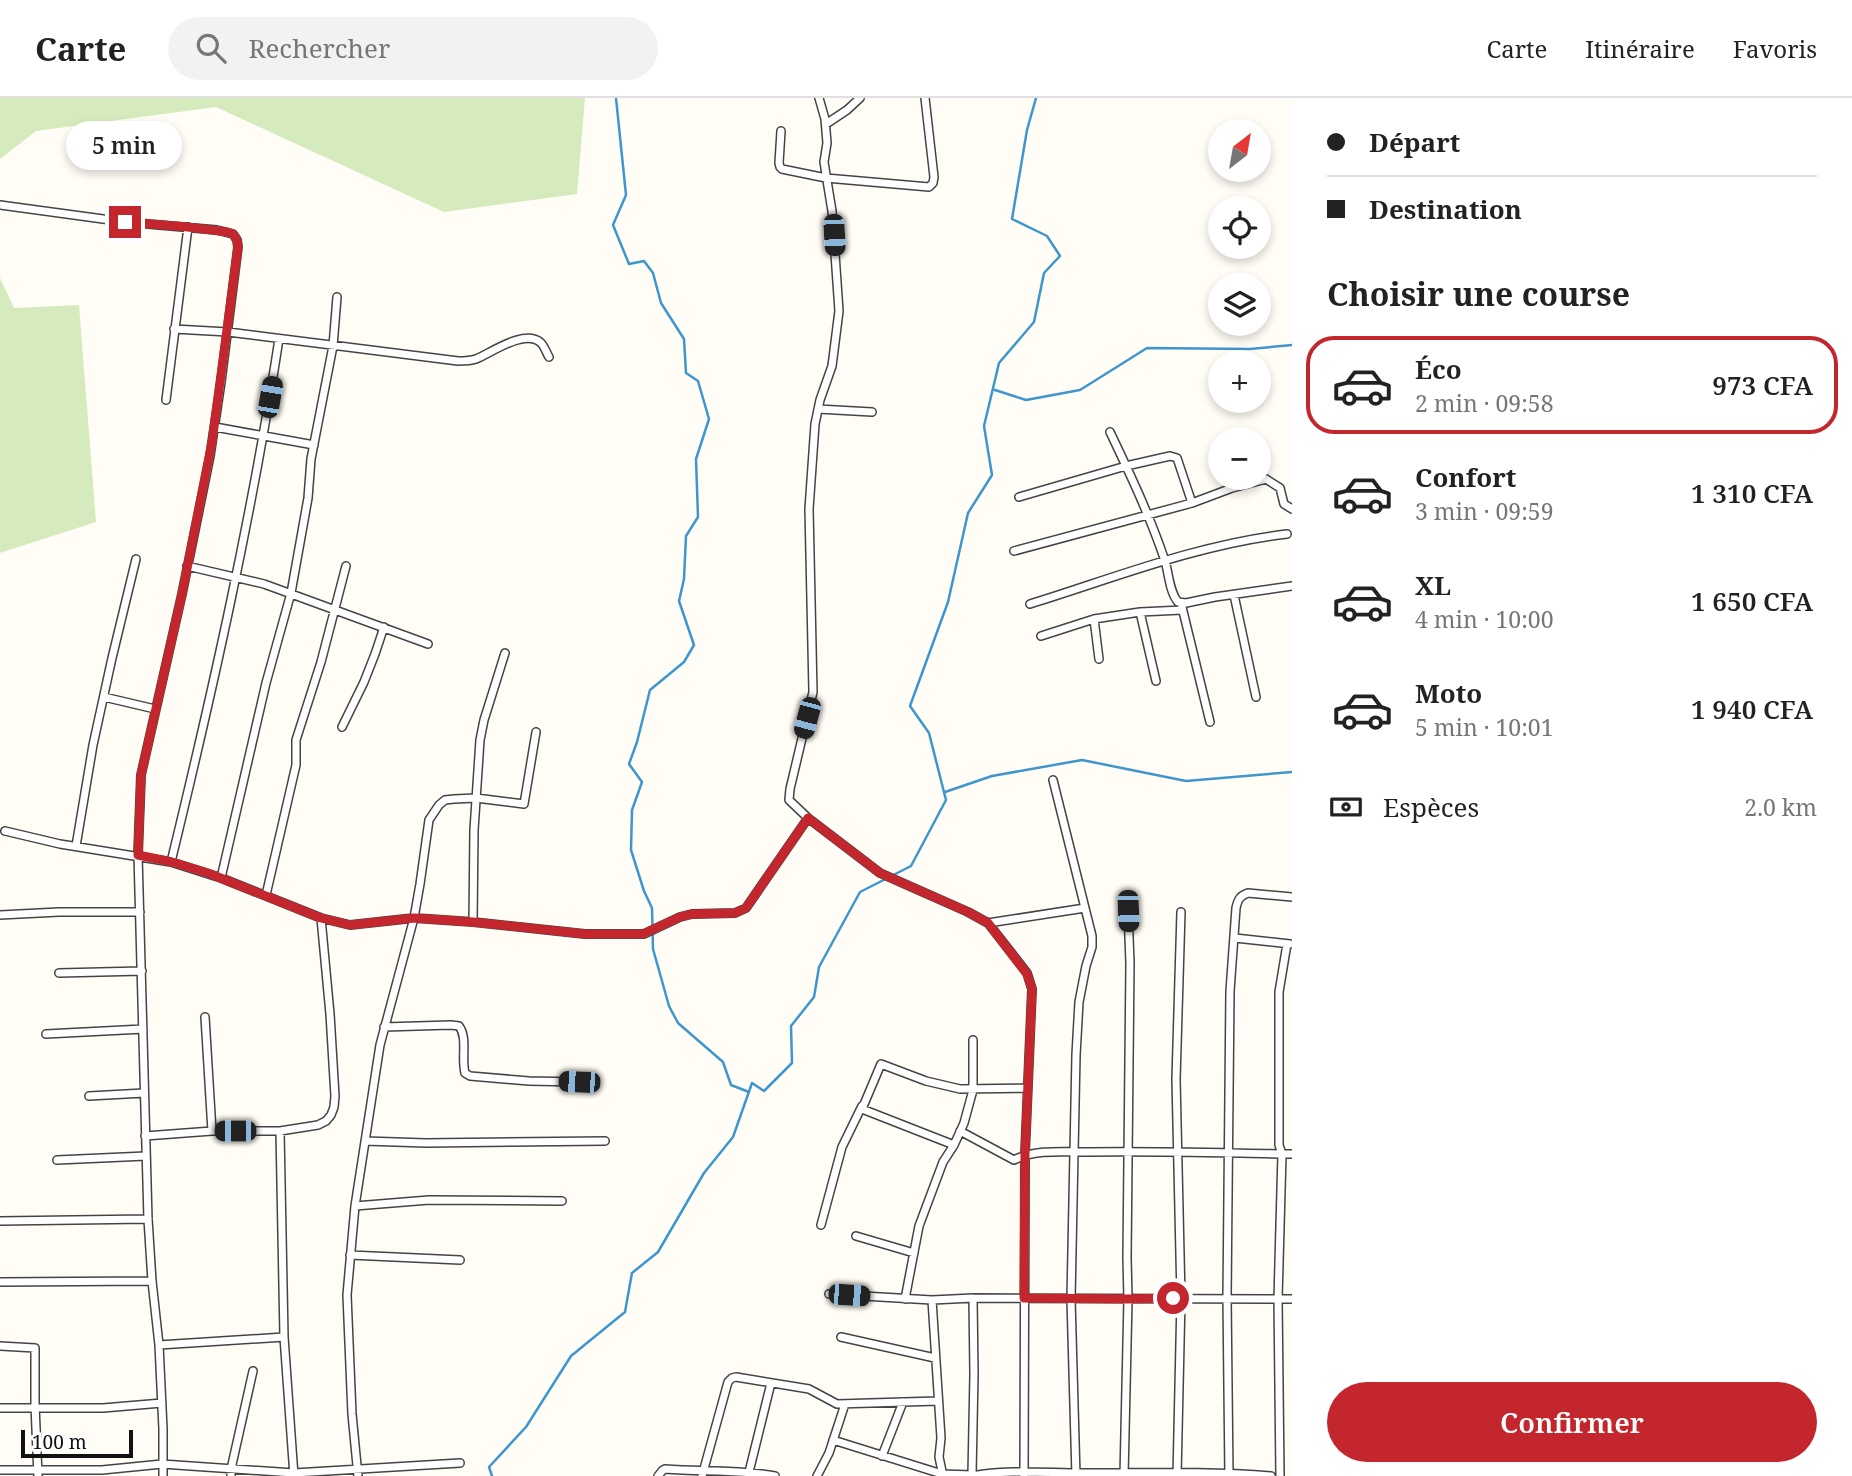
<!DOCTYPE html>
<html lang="fr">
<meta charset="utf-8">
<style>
body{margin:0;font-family:"Noto Serif",serif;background:#f2f2f2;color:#222;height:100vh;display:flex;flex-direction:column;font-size:26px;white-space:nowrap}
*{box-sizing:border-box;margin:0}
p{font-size:23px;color:#767676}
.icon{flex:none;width:38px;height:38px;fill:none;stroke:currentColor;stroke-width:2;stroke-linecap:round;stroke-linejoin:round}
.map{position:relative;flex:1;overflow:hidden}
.sheet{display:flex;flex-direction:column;background:#fff;width:560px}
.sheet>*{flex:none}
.banner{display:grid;align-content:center;height:154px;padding:0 35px;background:#fff}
.needle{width:46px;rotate:31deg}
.controls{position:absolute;left:1208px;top:21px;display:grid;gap:14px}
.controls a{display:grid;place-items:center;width:63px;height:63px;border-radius:50%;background:#fff;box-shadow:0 4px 10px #0003;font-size:35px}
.scale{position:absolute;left:21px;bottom:18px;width:112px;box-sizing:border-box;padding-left:7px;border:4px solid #111;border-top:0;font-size:19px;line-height:24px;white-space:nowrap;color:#111;-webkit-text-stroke:5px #fff;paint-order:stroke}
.end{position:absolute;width:32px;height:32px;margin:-16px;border:9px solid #c4262e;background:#fff;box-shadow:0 0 0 4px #fff}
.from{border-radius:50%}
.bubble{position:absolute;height:49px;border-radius:24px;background:#fff;box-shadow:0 4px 10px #0003;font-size:23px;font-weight:600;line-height:49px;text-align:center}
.car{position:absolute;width:21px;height:42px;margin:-21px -10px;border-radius:9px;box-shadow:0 0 5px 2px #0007;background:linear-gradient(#222 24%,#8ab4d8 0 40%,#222 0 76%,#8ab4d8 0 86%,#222 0)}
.banner b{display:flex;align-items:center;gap:24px;height:66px;font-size:26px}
.banner b+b{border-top:2px solid #e0e0e0}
.banner i{width:18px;height:18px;background:#222}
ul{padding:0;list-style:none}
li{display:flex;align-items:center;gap:21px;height:98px;margin:0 14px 10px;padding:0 21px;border:4px solid transparent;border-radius:28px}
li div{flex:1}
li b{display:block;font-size:26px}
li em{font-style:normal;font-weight:600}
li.active{border-color:#c4262e}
li>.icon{width:63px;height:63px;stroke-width:1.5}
h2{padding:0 35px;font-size:32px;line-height:84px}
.pay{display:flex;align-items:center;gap:18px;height:77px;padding:0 35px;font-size:26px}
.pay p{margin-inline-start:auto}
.cta{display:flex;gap:14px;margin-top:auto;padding:14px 35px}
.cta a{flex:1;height:80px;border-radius:42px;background:#c4262e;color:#fff;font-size:28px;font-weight:600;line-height:80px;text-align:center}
header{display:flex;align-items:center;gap:42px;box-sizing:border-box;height:98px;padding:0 35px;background:#fff;border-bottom:2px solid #e0e0e0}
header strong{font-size:33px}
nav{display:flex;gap:38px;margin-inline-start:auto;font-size:24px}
.search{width:490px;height:63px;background:#f2f2f2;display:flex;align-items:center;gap:18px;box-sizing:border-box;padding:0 24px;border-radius:38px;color:#767676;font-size:26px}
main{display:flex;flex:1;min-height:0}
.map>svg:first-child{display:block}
.green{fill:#d5ebbd}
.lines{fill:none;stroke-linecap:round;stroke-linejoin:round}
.stream{stroke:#3f96cf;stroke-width:2.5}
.street-casing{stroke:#444;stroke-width:10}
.street{stroke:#fff;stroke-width:7}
.route{stroke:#c4262e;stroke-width:9}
</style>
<header>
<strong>Carte</strong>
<div class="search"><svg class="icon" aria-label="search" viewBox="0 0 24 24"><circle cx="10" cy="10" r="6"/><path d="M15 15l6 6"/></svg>Rechercher</div>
<nav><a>Carte</a><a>Itinéraire</a><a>Favoris</a></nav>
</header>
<main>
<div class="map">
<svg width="1292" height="1378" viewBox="0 0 1292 1378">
<rect width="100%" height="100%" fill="#fffdf5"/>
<path class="green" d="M0 0H585L577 96 444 114 216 9 36 33 0 61Z
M0 180 14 210 79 207 96 424 0 455Z"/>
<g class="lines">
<path class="stream" d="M616 0 626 97 613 127 629 166 644 163 653 175 661 205 684 241 686 275 698 283 709 321 696 361 698 419 686 438 684 481 679 503 694 547 684 564 650 592 637 644 629 666 642 684 632 712 631 752 644 793 652 810 653 851 669 908 678 925 723 964 731 987 749 994
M995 292 1026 302 1080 292 1147 250 1250 251 1292 247
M945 694 992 678 1082 662 1186 683 1292 674
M492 1378 489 1369 526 1329 571 1258 625 1214 632 1175 658 1154 704 1075 733 1039 752 985 764 993 792 965 791 928 814 899 819 869 860 794 911 768 946 702 929 635 910 608 948 504 968 415 992 377 984 328 999 265 1034 224 1044 175 1060 158 1047 138 1012 121 1027 32 1036 0"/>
<defs>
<path id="street" d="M819 0 825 21 827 45 824 64 832 113 839 213 832 268 820 302 815 326 809 411 813 594 790 691 789 702 808 720 880 775 968 814 988 825 1027 875 1032 891 1025 1056 1024 1378
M826 26 847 12 860 0
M781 33 779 65 780 69 782 71 826 80 929 89 933 85 934 79 925 0
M0 107 125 124 217 132 233 136 237 142 238 149 221 284 210 358 182 496 141 677 138 757 148 1121 152 1183 159 1247 163 1331V1378
M174 231 228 234 458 263C464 263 470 263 476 261 491 255 524 231 540 244 544 247 546 254 549 259
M166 302 188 129
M818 311 872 314
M215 329 314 347
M1110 334C1130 376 1150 418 1165 463 1169 476 1169 493 1178 504L1186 505 1215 499 1292 488
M1019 399 1126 368 1170 358 1177 360 1192 405
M1014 453 1192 405 1232 390 1266 381 1280 390 1284 406 1292 411
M187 468 264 486 428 546
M1234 497 1256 599
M1030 506C1114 480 1199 446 1287 436
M1182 509 1210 624
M1140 514 1156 583
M1094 521 1099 561
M1041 538 1094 521 1140 514 1182 512
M104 599 155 611
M342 629 364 584 375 556 384 529
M1053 682 1092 838V849L1086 868 1079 904 1076 957 1071 1201 1076 1378
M5 733 60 746 171 764 221 780 321 820 350 827 414 820 473 824 585 836H644L680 819 692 816 735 815 746 810 808 720
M76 748 93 647 112 560 136 461
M171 764C213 591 252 417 279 241
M221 780 266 585 291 495 308 400 311 361 333 248 337 199
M266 797 296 667V642L321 564 346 468
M0 817 59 814H140
M473 824 474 732 480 642 484 622 505 555
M988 825 1085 810
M1235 840 1290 846
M59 875 142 873
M205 919 212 1033
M384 929 451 927 459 928C468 940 461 960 465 975L470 978 529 983 579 984
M46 936 143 931
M89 998 144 995
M280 1033 284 1239 294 1378
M960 1033 1014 1062C1035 1051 1064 1054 1088 1054 1156 1053 1224 1055 1292 1056
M145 1038 212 1033H280L318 1027 326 1023 331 1017 334 1009 335 998 330 916 321 820
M365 1043 426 1045 605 1043
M954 1047 862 1011 881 966 926 983 960 991 1027 990
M57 1062 146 1058
M355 1108 429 1102 562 1103
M0 1123 148 1121
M821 1127 842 1049 862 1008
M856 1138 914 1155
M350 1157 460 1162
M0 1184 152 1183
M829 1196 932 1202
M905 1201 919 1128 943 1064 954 1047 964 1025 973 992V942
M841 1239 935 1260
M159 1247 284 1239
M0 1248 35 1250V1307L38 1378
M0 1310H103L162 1305
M833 1342 942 1376 972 1377 974 1276 973 1200
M882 1358 903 1304
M0 1372H102L162 1366 294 1375 460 1365
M749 1374 771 1285
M231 1378V1371L253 1273
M358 1378 352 1316 347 1197 355 1108 380 947 414 820 420 786 429 722 439 707 445 702 454 701 476 700 524 706 536 634
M658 1378 662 1373 665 1371C702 1374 739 1371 775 1378
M702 1378 728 1284 732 1280 736 1279 809 1291 837 1306 938 1303
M817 1378 829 1355 845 1306
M943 1378 939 1359 941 1340 932 1202 973 1200 1292 1201
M972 1378C1007 1371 1047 1375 1084 1375 1146 1375 1208 1373 1271 1378
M1124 1378 1128 1201 1127 1160 1130 865 1128 813
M1177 1378 1181 1200 1176 981 1181 814
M1229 1378 1227 1200 1230 893 1236 810C1238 801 1240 798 1248 795L1292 799
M1280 1378 1278 1201 1282 1056 1279 1047V894L1287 846"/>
</defs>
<use href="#street" class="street-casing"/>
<use href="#street" class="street"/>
</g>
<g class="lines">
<path class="route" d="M125 124 188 129 227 134 233 136 237 142 238 149 212 344 182 496 141 677 138 757 172 764 208 775 321 820 350 827 414 820 473 824 585 836H643L680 819 692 816 735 815 746 810 808 720 880 775 968 814 988 825 1027 876 1032 891 1025 1056 1024 1200 1128 1201 1173 1200"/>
</g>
</svg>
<div class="controls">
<a><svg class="needle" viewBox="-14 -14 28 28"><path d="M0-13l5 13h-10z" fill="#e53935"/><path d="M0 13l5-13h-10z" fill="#767676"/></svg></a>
<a><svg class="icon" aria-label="locate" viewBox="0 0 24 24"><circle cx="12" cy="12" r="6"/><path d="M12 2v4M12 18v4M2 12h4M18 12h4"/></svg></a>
<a><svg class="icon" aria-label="layers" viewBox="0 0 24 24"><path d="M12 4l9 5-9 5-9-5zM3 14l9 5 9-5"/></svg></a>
<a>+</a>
<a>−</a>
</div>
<div class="scale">100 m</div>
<i class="end from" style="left:1173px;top:1200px"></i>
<i class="end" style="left:125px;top:124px"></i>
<div class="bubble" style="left:66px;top:23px;width:116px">5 min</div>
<i class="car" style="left:834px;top:137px;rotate:177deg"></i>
<i class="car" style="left:270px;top:299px;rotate:10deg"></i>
<i class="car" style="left:807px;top:620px;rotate:195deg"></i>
<i class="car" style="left:1128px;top:813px;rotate:178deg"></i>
<i class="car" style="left:579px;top:984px;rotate:272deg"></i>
<i class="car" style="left:235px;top:1033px;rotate:270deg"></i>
<i class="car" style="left:849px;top:1197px;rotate:94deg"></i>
</div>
<section class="sheet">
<div class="banner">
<b><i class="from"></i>Départ</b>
<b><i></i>Destination</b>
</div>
<h2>Choisir une course</h2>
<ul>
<li class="active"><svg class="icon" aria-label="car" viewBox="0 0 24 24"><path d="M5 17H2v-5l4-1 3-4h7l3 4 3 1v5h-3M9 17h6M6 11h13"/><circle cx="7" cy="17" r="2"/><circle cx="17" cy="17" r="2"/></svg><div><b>Éco</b><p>2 min · 09:58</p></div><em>973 CFA</em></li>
<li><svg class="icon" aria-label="car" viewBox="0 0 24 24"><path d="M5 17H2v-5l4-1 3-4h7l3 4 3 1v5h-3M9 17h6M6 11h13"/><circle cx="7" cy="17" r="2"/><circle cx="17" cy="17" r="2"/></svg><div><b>Confort</b><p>3 min · 09:59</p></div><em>1 310 CFA</em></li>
<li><svg class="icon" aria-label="car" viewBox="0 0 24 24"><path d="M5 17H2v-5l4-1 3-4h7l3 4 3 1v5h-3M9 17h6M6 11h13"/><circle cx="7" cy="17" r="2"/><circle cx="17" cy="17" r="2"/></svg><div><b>XL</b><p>4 min · 10:00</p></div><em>1 650 CFA</em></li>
<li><svg class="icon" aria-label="car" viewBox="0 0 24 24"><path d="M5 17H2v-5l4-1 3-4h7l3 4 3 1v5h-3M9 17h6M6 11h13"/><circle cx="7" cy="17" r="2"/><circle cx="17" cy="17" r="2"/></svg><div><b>Moto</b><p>5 min · 10:01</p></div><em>1 940 CFA</em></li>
</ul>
<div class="pay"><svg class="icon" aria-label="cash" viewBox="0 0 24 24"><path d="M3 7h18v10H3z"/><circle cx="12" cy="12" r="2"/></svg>Espèces<p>2.0 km</p></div>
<div class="cta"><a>Confirmer</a></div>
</section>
</main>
